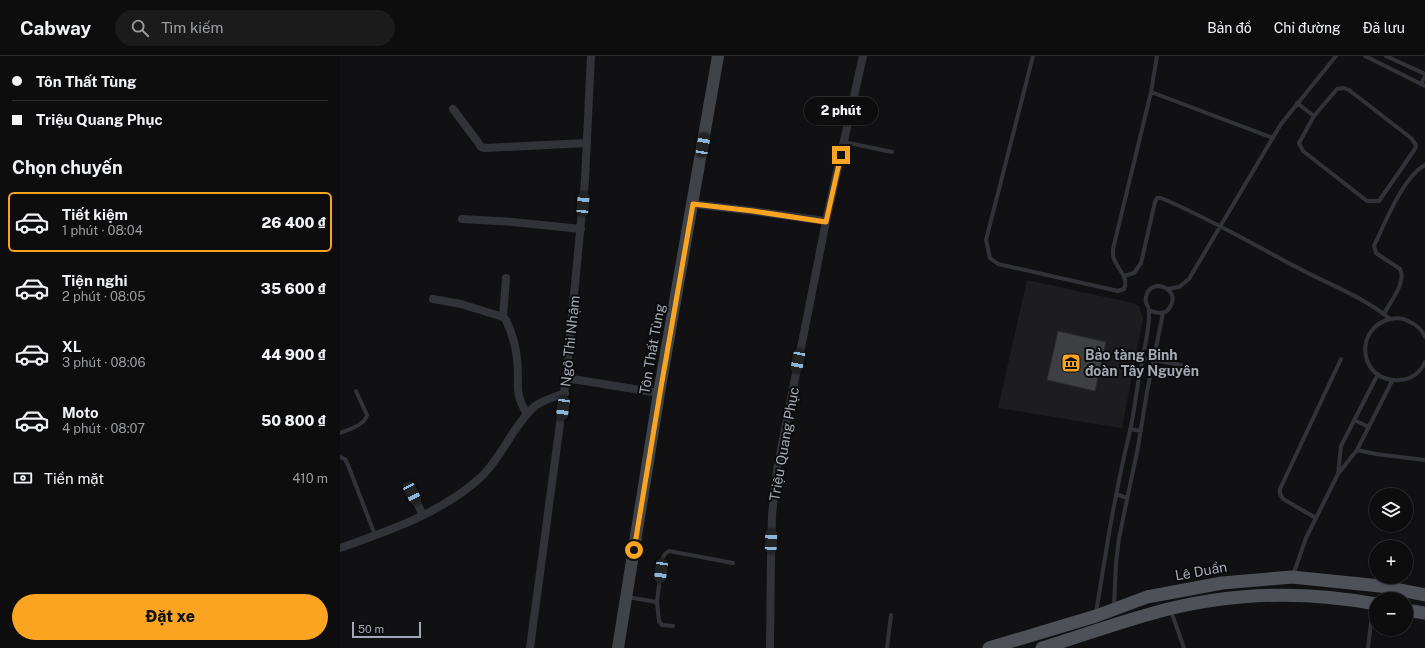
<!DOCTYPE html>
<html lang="vi">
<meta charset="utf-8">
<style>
body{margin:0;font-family:"Public Sans",sans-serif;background:#1b1b1c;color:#f1f3f6;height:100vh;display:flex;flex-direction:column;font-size:15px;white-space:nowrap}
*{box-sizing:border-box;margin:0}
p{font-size:13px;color:#9a9c9e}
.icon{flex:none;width:22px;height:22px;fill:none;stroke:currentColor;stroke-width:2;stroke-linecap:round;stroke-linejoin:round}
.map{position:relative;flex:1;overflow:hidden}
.details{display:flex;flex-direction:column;background:#0d0d0e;width:340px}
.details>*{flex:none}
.banner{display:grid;align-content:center;height:88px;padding:0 12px;background:#0d0d0e}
.fabs{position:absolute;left:1029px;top:432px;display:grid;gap:8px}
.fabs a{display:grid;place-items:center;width:44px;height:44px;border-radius:50%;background:#0d0d0e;box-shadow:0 1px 3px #0004,0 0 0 1px #2d2d2e;font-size:20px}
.scale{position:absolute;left:12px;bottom:10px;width:69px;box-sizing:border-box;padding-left:4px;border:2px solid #a2a9b4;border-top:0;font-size:11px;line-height:14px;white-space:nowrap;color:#a2a9b4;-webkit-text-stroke:3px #0c0c0e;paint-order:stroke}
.end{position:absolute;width:18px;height:18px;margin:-9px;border:5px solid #faa422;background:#111;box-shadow:0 0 0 2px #111}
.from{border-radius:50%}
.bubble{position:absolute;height:28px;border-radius:14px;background:#0d0d0e;box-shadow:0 1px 3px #0004,0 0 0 1px #2d2d2e;font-size:13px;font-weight:800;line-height:28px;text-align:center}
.car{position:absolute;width:12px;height:24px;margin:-12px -6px;border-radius:5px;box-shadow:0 0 3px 1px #0007;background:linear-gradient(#222 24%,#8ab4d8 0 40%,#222 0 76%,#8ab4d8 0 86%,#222 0)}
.banner b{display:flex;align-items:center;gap:14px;height:38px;font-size:15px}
.banner b+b{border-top:1px solid #2d2d2e}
.banner i{width:10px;height:10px;background:#f1f3f6}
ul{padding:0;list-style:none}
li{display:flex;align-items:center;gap:12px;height:60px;margin:0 8px 6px;padding:0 4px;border:2px solid transparent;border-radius:6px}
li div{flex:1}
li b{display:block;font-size:15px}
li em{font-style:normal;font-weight:800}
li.active{border-color:#faa422}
li>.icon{width:36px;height:36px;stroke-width:1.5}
h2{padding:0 12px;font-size:18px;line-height:48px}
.pay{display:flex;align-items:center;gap:10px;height:44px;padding:0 12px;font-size:15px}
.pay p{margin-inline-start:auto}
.primary-button{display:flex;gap:8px;margin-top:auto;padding:8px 12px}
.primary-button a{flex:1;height:46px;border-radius:24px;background:#faa422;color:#111;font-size:16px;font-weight:800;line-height:46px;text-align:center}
header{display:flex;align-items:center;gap:24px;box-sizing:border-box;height:56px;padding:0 20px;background:#0d0d0e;border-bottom:1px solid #2d2d2e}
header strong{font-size:19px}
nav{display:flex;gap:22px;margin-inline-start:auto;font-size:14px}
.search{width:280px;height:36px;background:#1b1b1c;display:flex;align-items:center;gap:10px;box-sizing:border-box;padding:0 14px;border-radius:22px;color:#9a9c9e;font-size:15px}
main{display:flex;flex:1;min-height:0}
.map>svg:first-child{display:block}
.built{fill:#1d1d20}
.building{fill:#3d3f43;stroke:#2b2b2f}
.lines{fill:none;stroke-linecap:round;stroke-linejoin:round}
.lane{stroke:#323338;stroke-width:4}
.street{stroke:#323338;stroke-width:8}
.secondary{stroke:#404348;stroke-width:12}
.primary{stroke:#4e5157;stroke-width:13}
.route{stroke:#faa422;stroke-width:5}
.labels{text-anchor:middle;stroke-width:4;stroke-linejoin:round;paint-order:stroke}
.street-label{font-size:14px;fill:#a2a9b4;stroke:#0c0c0e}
.poi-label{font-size:14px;font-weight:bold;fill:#a2a9b4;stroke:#0c0c0e;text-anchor:start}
</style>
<header>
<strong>Cabway</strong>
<div class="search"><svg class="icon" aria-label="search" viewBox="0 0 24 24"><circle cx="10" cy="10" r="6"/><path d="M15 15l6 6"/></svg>Tìm kiếm</div>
<nav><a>Bản đồ</a><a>Chỉ đường</a><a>Đã lưu</a></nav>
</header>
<main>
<section class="details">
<div class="banner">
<b><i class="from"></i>Tôn Thất Tùng</b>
<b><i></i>Triệu Quang Phục</b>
</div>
<h2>Chọn chuyến</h2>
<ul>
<li class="active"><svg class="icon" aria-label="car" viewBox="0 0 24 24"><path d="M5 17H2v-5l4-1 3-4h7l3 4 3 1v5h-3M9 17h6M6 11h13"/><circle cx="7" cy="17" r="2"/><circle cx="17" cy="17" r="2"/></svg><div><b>Tiết kiệm</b><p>1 phút · 08:04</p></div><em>26 400 ₫</em></li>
<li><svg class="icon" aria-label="car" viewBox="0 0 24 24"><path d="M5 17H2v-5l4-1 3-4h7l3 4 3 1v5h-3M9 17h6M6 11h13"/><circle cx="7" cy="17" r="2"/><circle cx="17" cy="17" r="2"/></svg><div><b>Tiện nghi</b><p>2 phút · 08:05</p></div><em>35 600 ₫</em></li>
<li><svg class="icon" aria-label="car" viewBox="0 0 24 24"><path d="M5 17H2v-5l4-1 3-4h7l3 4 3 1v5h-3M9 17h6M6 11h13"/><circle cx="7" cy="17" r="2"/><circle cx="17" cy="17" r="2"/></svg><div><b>XL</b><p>3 phút · 08:06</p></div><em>44 900 ₫</em></li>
<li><svg class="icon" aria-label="car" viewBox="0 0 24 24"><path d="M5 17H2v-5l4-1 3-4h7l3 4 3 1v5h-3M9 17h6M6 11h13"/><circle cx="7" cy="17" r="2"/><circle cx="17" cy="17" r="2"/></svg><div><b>Moto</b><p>4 phút · 08:07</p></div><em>50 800 ₫</em></li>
</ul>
<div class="pay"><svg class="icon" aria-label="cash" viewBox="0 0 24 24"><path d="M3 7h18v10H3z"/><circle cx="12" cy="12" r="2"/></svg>Tiền mặt<p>410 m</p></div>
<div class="primary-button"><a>Đặt xe</a></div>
</section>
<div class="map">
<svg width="1085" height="592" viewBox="0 0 1085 592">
<rect width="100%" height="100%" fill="#111113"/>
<path class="built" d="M687 224 793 247 799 250 803 262 782 372 658 352Z"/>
<path class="building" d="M718 275 766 286 755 335 707 324Z"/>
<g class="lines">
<path class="lane" d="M693 0 646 184 650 202 658 208 778 235 784 233C789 221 778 214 774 203 772 198 773 193 774 189L811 36 817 0
M1025 0 1085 30
M1046 0 1085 18
M1081 28 1085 20
M1004 32 1009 34 1071 82 1076 89 1075 93 1039 145H1027L963 95 959 87 974 60 997 33Z
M811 36 933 82
M957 47 974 60
M504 86 552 96
M784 220 794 217 801 207 815 146 817 142H821C869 162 914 189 960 213 990 229 1024 241 1050 263
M827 233 839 231 849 223 941 68 996 0
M1044 258C1050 246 1067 226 1060 213L1036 197 1034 190C1045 167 1063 121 1085 109
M1085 281C1082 273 1075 268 1068 265 1063 262 1056 262 1050 263 1012 273 1020 327 1059 324 1071 324 1081 316 1085 306
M802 302 841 309
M1014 364 1029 371
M790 373 801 375
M0 377C9 373 24 370 27 359L16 335
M1017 394 1036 398 1085 404
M0 401 5 403 8 409 35 479
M998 418 1001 390 1038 318
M776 438 787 442
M976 462 943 443 940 438V433L1001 303
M953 519 966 482 998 418 1017 394 1052 325
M287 541 317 546 322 503 325 498 329 495 393 507
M317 546 319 565 322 569 333 570
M774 551 776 507 779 482 798 391 807 336 823 257
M831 555 844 592
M756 556C763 517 768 478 776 440 780 418 785 396 790 375 794 357 796 339 799 321 802 301 810 275 809 255 809 250 804 247 806 241 810 220 842 233 830 251 828 255 824 257 820 257 816 257 813 256 809 254
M547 592 551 559
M1028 592 1033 550"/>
<path class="street" d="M113 53 137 85 141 91 145 92 247 87
M353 148 413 155 486 165
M122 163 173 166 241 173
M93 243 121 248 163 261 166 264C171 275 176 291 177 303 180 328 173 335 187 358
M163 261 166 222
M226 322 319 337
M72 437 83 459
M0 492C48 475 102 457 141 421 162 401 172 371 194 351 202 344 215 341 225 337
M190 592 226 322 245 124 251 0
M430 592 431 498 432 459 437 414 486 165 523 0"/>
<path class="secondary" d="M278 592 319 337 378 0"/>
<path class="primary" d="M1066 554 1085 557
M649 592 756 560 807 541 882 527 952 521 1040 530 1085 539
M702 592C738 581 774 568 810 558 883 537 961 534 1036 548"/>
</g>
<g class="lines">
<path class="route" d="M294 494 320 337 353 148 413 155 486 166 501 99"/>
</g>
<defs>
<symbol id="museum-square" viewBox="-11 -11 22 22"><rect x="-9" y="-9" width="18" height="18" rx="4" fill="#faa422" stroke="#0c0c0e"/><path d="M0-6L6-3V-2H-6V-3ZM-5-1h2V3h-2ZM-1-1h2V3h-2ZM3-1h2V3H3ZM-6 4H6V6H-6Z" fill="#111"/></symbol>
</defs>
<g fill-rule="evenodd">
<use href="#museum-square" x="720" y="296" width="22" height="22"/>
</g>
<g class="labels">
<g class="street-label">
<text transform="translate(230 285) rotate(-84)" y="5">Ngô Thì Nhậm</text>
<text transform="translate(312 293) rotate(-80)" y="5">Tôn Thất Tùng</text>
<text transform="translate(444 388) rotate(-80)" y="5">Triệu Quang Phục</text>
<text transform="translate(861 515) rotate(-10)" y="5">Lê Duẩn</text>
</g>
<g class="poi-label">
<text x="745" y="304">Bảo tàng Binh<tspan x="745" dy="16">đoàn Tây Nguyên</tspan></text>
</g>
</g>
</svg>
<div class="fabs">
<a><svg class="icon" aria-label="layers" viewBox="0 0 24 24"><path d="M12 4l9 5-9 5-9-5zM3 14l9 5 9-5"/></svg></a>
<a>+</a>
<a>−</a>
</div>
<div class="scale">50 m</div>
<i class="end from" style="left:294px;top:494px"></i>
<i class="end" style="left:501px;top:99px"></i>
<div class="bubble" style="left:464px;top:41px;width:74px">2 phút</div>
<i class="car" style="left:363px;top:89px;rotate:10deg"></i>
<i class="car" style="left:243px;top:148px;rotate:5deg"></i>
<i class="car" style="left:458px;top:305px;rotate:191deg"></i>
<i class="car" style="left:223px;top:352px;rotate:188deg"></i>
<i class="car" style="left:72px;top:437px;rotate:153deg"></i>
<i class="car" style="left:431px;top:485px;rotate:2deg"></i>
<i class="car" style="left:321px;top:515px;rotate:188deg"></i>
</div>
</main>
